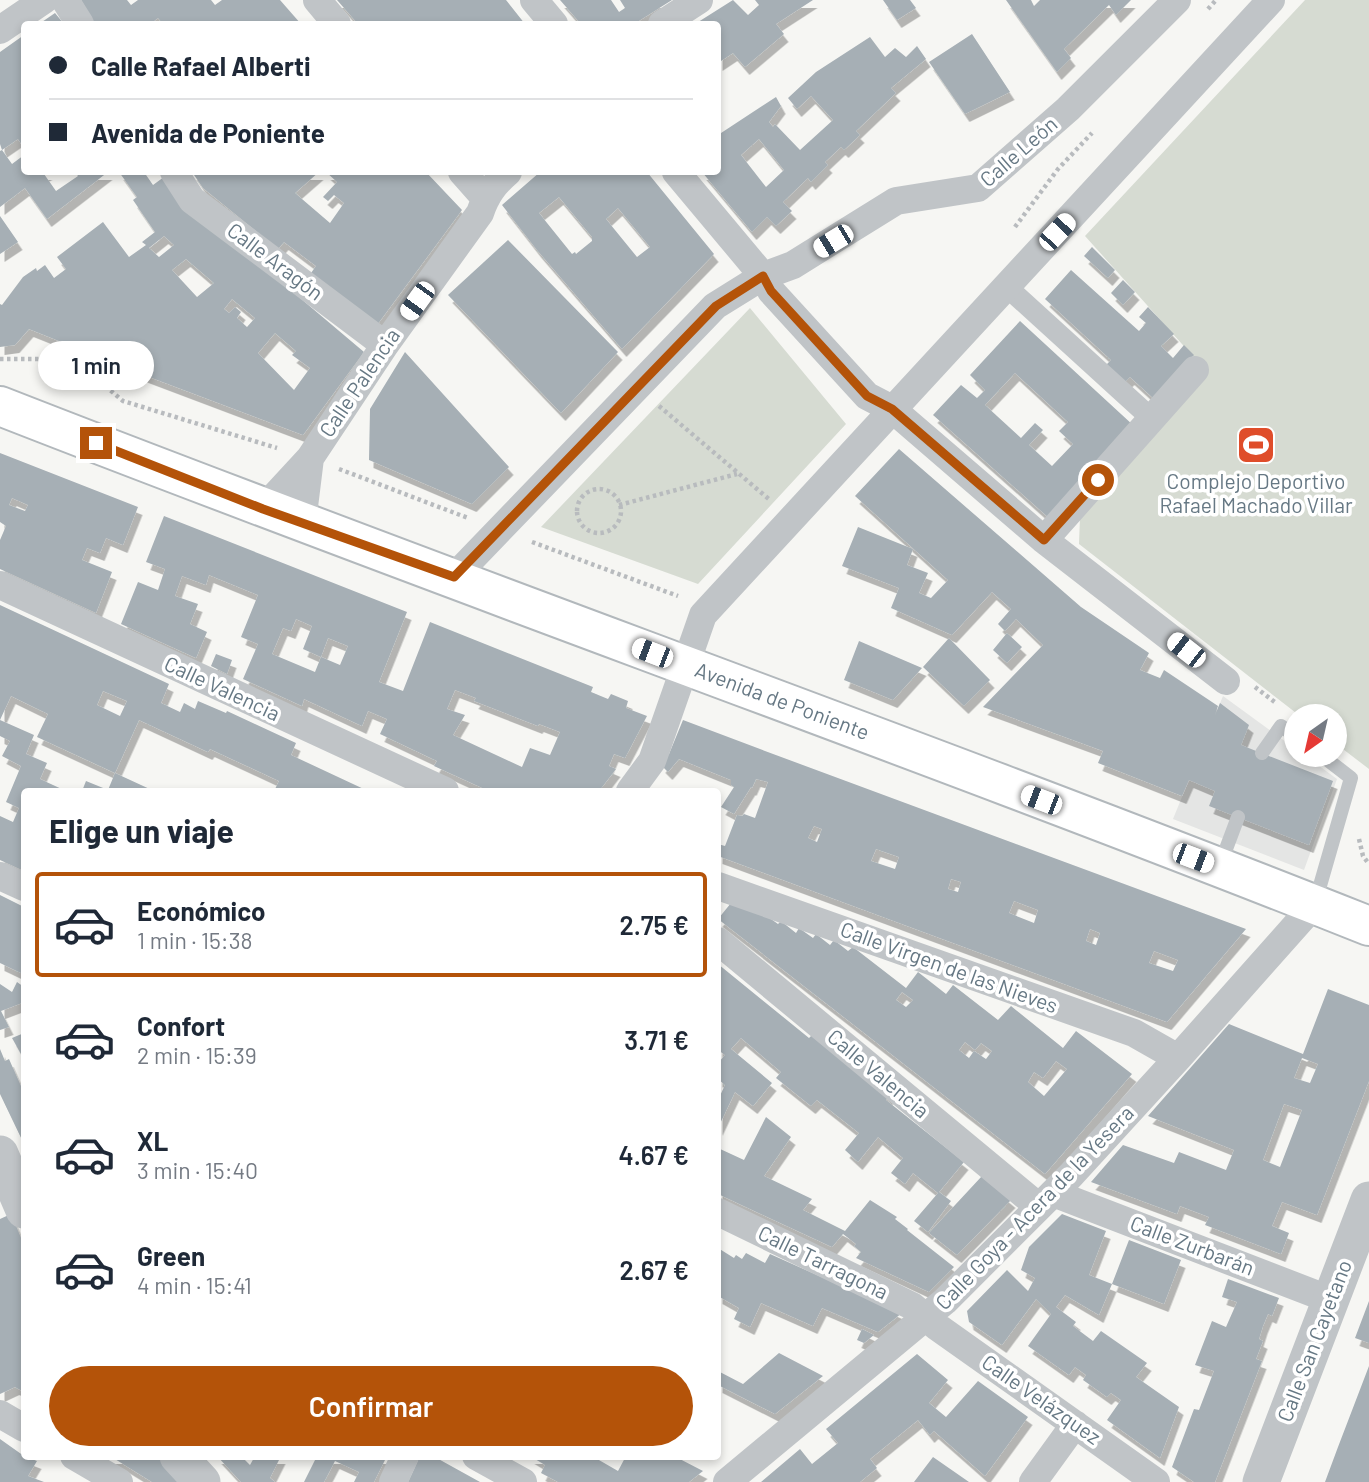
<!DOCTYPE html>
<html lang="es">
<meta charset="utf-8">
<style>
body{margin:0;font-family:Barlow,sans-serif;background:#f6f6f7;color:#1f2937;height:100vh;display:flex;flex-direction:column;font-size:26px;white-space:nowrap}
*{box-sizing:border-box;margin:0}
p{font-size:23px;color:#747a83}
.icon{flex:none;width:38px;height:38px;fill:none;stroke:currentColor;stroke-width:2;stroke-linecap:round;stroke-linejoin:round}
.map{position:relative;flex:1;overflow:hidden}
.panel{position:absolute;left:21px;top:788px;width:700px;height:672px;display:flex;flex-direction:column;background:#fff;border-radius:7px;box-shadow:0 4px 10px #0003}
.panel>*{flex:none}
.top-card{position:absolute;left:21px;top:21px;width:700px;height:154px;border-radius:7px;box-shadow:0 4px 10px #0003;display:grid;align-content:center;height:154px;padding:0 28px;background:#fff}
.needle{width:46px;rotate:214deg}
.controls{position:absolute;left:1284px;top:704px;display:grid;gap:14px}
.controls a{display:grid;place-items:center;width:63px;height:63px;border-radius:50%;background:#fff;box-shadow:0 4px 10px #0003;font-size:35px}
.end{position:absolute;width:32px;height:32px;margin:-16px;border:9px solid #b45309;background:#fff;box-shadow:0 0 0 4px #fff}
.from{border-radius:50%}
.bubble{position:absolute;height:49px;border-radius:24px;background:#fff;box-shadow:0 4px 10px #0003;font-size:23px;font-weight:600;line-height:49px;text-align:center}
.car{position:absolute;width:21px;height:42px;margin:-21px -10px;border-radius:9px;box-shadow:0 0 5px 2px #0007;background:linear-gradient(#fff 24%,#345 0 40%,#fff 0 76%,#345 0 86%,#fff 0)}
.top-card b{display:flex;align-items:center;gap:24px;height:66px;font-size:26px}
.top-card b+b{border-top:2px solid #e0e1e3}
.top-card i{width:18px;height:18px;background:#1f2937}
ul{padding:0;list-style:none}
li{display:flex;align-items:center;gap:21px;height:105px;margin:0 14px 10px;padding:0 14px;border:4px solid transparent;border-radius:7px}
li div{flex:1}
li b{display:block;font-size:26px}
li em{font-style:normal;font-weight:600}
li.selected{border-color:#b45309}
li>.icon{width:63px;height:63px;stroke-width:1.5}
h2{padding:0 28px;font-size:32px;line-height:84px}
.cta{display:flex;gap:14px;margin-top:auto;padding:14px 28px}
.cta a{flex:1;height:80px;border-radius:42px;background:#b45309;color:#fff;font-size:28px;font-weight:600;line-height:80px;text-align:center}
.map>svg:first-child{display:block}
.built{fill:#e4e5e4}
.green{fill:#d6dbd2}
.building{fill:#a6afb5;fill-rule:evenodd;filter:url(#shadow)}
.lines{fill:none;stroke-linecap:round;stroke-linejoin:round}
.secondary-casing{stroke:#b2b8bc;stroke-width:42}
.path{stroke:#b8bbbe;stroke-width:4.5;stroke-dasharray:3.5 3.5;stroke-linecap:butt}
.service{stroke:#c0c4c7;stroke-width:14}
.pedestrian{stroke:#c0c4c7;stroke-width:21}
.minor{stroke:#c0c4c7;stroke-width:28}
.tertiary{stroke:#c0c4c7;stroke-width:37}
.secondary{stroke:#fff;stroke-width:38}
.route{stroke:#b45309;stroke-width:9}
.labels{text-anchor:middle;stroke-width:7;stroke-linejoin:round;paint-order:stroke}
.street-label{font-size:21px;fill:#667884;stroke:#fff}
.poi-label{font-size:21px;fill:#667884;stroke:#fff}
</style>
<div class="map">
<svg width="1369" height="1482" viewBox="0 0 1369 1482">
<defs>
<filter id="shadow"><feDropShadow dx="4.5" dy="8" stdDeviation="0" flood-color="#0004"/></filter>
</defs>
<rect width="100%" height="100%" fill="#f6f6f3"/>
<path class="built" d="M1223 696 1297 750V754H1303L1337 779 1304 870 1173 819Z"/>
<path class="green" d="M1305 0H1369V769L1335 743V716H1300L1079 544 1080 517 1208 373 1085 236Z
M750 308 846 424 698 584 541 527Z"/>
<path class="building" d="M81 0H127L131 5 138 0H211L215 5 222 0H280L301 24H163L158 18 150 24H95Z
M337 0H506L525 24H358Z
M560 0H611L619 12 625 8 620 0H672L634 24H581Z
M733 0 748 15 759 5 755 0H813L776 24 784 34 745 67 733 53 718 63V24H695Z
M883 0H910L916 8 897 20Z
M1006 0H1031L1034 6 1040 0H1131L1116 15 1109 5 1064 49 1071 58 1057 72Z
M55 13 64 24H39Z
M972 34 1010 92 965 114 929 62Z
M24 35V148L18 139 2 150 12 164 24 155V172H48L44 174 56 191 78 176 75 172H108L47 219 25 188 0 207V151L2 150 0 144V52Z
M870 37 885 57 895 48 906 57 917 46 926 59 891 88 896 93 856 131 860 135 844 150 841 147 825 162 828 165 811 182 808 178 783 202 792 211 776 226 767 217 752 232 702 172H718V135L776 97 781 106 769 122 773 127 775 124 800 150 833 120 811 96 797 109 788 98 816 72ZM759 139 784 170 766 187 741 155Z
M119 172H144L153 185 168 174 190 205 364 352 303 435 144 375 29 329 15 345 0 347V304L2 305 23 277 36 268 37 271 45 265 54 278 66 269 57 257 103 222 129 257 146 245 142 242 155 232 133 200 137 197ZM164 236 174 245 159 257 149 248ZM186 259 214 283 197 297 172 270ZM232 299 255 318 247 327 237 318 241 312 235 307 229 313 224 309ZM275 333 296 351 292 355 310 368 294 390 258 353Z
M192 172H319L295 193 330 223 344 203 334 195 328 201 323 197 337 182 326 172H347L349 174 352 172H426L462 210 377 325 311 273 316 266 284 242 278 249 203 188Z
M540 172H647L714 254 622 349 537 250 502 205ZM559 197 592 237V241L576 254 575 252 572 254 539 213ZM618 208 650 247 637 257 606 219Z
M0 216 18 242 0 254Z
M508 240 618 352 561 413 448 295Z
M1092 247 1115 270 1108 278 1084 256Z
M1071 270 1139 331 1146 323 1139 317 1148 307 1174 334 1161 346 1173 358 1184 345 1194 355 1153 398 1130 377 1123 384 1104 367 1111 360 1045 299Z
M1123 280 1135 292 1123 305 1111 293Z
M1020 321 1134 426 1049 518 933 415 961 385 977 398 985 390 970 375ZM1015 373 1068 422 1059 431 1073 444 1052 466 1029 445 1043 430 1035 423 1021 438 985 405Z
M405 352 509 467 472 504 369 460 370 409Z
M899 449 1081 607 1149 653 1140 670 1160 678 1164 670 1218 706 1215 715 1220 703 1249 725 1241 745 1333 781 1309 845 1209 806 1215 791 1189 780 1182 796 1098 763 1103 751 983 707 1043 645 1016 619 1005 631 998 624 1011 609 992 592 952 635 891 608 899 588 842 566 858 527 913 549 907 565 928 573 919 593 931 598 948 580 855 496Z
M0 453 138 507 123 545 106 538 100 553 87 548 82 560 112 572 96 613 0 569V540L6 526 0 522ZM12 498 28 505 25 511 9 505Z
M164 516 407 612 379 682 403 691 430 622 593 687 591 692 608 699 611 694 628 701 626 708 647 716 625 758 614 754 609 766 616 769 599 791H489L434 766 437 761 380 734 387 719 368 711 362 726 304 699 302 706 243 679 258 644 241 637 258 595 209 575 206 585 182 576 175 596 198 604 190 624 207 632 196 658 121 624 138 582 158 590 165 569 146 562ZM296 619 312 626 303 649 321 657 315 672 272 654 283 628 291 631ZM328 638 348 646 340 665 321 657ZM455 690 476 698 474 701 538 726 539 724 560 732 550 755 530 748 522 767 453 735 465 715 447 709Z
M0 605 169 684 161 703 180 712 184 703 195 709 198 701 226 713 227 711 296 743 291 755 368 791H274L279 781 210 749 208 752 139 720 115 773 37 737 48 714 11 696 0 720 34 735 26 754 47 763 40 779 66 791H24V871L0 860V816L13 822 19 808 6 802 21 766 2 756 10 741 0 736ZM103 691 127 701 120 716 97 705Z
M1007 633 1022 647 1007 663 993 650Z
M949 638 990 680 964 706 923 667Z
M859 641 922 668 893 700 844 680Z
M216 654 232 660 227 674 211 666Z
M683 720 765 751 1246 929 1167 1022 718 856V844L725 846 737 815 742 816 744 814 755 818 768 782 756 779 752 788 751 787 734 814 721 807 734 787 731 785V780L679 759 668 772 661 765 669 754ZM814 826 822 829 817 842 808 838ZM876 849 899 857 895 869 871 861ZM951 879 961 882 958 892 948 889ZM1014 901 1038 910 1034 923 1009 913ZM1090 929 1100 933 1096 945 1086 941ZM1154 951 1178 960 1173 971 1149 963Z
M115 773 154 791H82L86 781 108 790Z
M0 895 24 907V965L21 973 0 963Z
M731 903 764 914 778 924 781 921 796 933 799 928 813 938 816 934 830 945 834 940 848 951 853 947 906 988 918 972 946 994 953 985 998 1020 1011 1006 1063 1048 1076 1031 1132 1074 1045 1174 718 919ZM902 992 913 1000 906 1007 896 1000ZM965 1042 975 1050 981 1043 992 1051 986 1059 974 1051 969 1058 959 1050ZM1056 1061 1067 1069 1044 1096 1028 1082 1034 1072 1043 1078Z
M718 964 809 1038 812 1035 889 1096 886 1100 964 1162 939 1192 951 1201 928 1232 914 1221 938 1193 913 1173 905 1184 891 1173 903 1158 878 1137 858 1162 845 1150 859 1133 817 1100 811 1106 776 1078 781 1072 741 1038 731 1049 772 1083 753 1106 735 1092 718 1128V1100L725 1085 718 1079V1063L725 1055 718 1050Z
M17 982 24 987V1006L22 1003 1 1011 9 1027 0 1030V984L12 992Z
M1328 989 1369 1005V1081L1317 1215 1282 1202 1272 1226 1289 1233 1281 1254 1205 1225 1209 1217 1180 1206 1177 1214 1091 1182 1123 1145 1174 1163 1179 1152 1226 1170 1234 1150 1148 1116 1229 1024 1303 1054ZM1302 1058 1318 1064 1310 1083 1294 1078ZM1284 1104 1302 1110 1280 1167 1263 1160Z
M24 1033V1053L21 1054 12 1038Z
M0 1049 5 1061 9 1059 24 1093V1144L0 1094Z
M766 1117 791 1137 764 1176 812 1199 803 1210 845 1231 870 1200 897 1217 895 1219 908 1229 907 1230 954 1267 929 1292 856 1258 861 1252 854 1246 856 1244 843 1234 832 1247 718 1194V1148L744 1160Z
M982 1176 1011 1200 957 1255 929 1233Z
M11 1214 24 1245V1392L15 1387 0 1394V1219Z
M1062 1214 1106 1231 1089 1275 1112 1284 1129 1240 1181 1260 1164 1304 1112 1284 1099 1315 1065 1295 1056 1307 1076 1322 1073 1326 1093 1341 1101 1331 1147 1363 1136 1377 1179 1407 1160 1458 1107 1420 1121 1400 1111 1393 1107 1397 1083 1380 1086 1375 1075 1367 1069 1375 1028 1346 1051 1314 1036 1299 1002 1345 969 1322 967 1311 1007 1270 1028 1291 1035 1278 1021 1270 1029 1247Z
M718 1248 734 1258 736 1255 742 1259 746 1253 765 1263 770 1254 902 1313 878 1332 822 1308 813 1326 761 1303 750 1327 734 1319 739 1308 718 1296Z
M1228 1279 1279 1298 1272 1316 1268 1314 1263 1326 1259 1339 1263 1341 1256 1359 1262 1361 1215 1482H1194L1172 1467 1194 1409 1199 1410 1214 1371 1195 1365 1212 1321 1226 1327 1237 1302 1222 1297Z
M1369 1301V1343L1355 1338Z
M862 1329 874 1335 864 1343 857 1340Z
M779 1353 823 1376 775 1414 718 1385V1371L743 1384Z
M917 1354 948 1380 929 1403 946 1417 978 1381 1028 1417 985 1476 934 1431 930 1435 918 1420 870 1459 877 1468 860 1482H761L800 1449 812 1464 838 1443 826 1429Z
M1369 1366V1482H1325L1338 1447Z
M0 1439 24 1456 37 1461 28 1476 44 1482H0Z
M110 1456H163L189 1482H152Z
M217 1456H241L250 1465 255 1456H281L270 1478 275 1482H241Z
M317 1456H387L374 1482H354L359 1472 335 1461 324 1482H304Z
M420 1456H433L480 1482H408Z
M530 1456H592L618 1471 626 1456H674L703 1471 689 1482H558L541 1473 545 1465Z
M933 1457 969 1482H914Z"/>
<g class="lines">
<defs>
<g id="secondary">
<path id="s1" d="M0 406C455 584 915 746 1369 926"/>
</g>
</defs>
<use href="#secondary" class="secondary-casing"/>
<path class="path" d="M1208 9 1216 0
M1015 227 1058 169 1092 133
M0 359H46L92 375 123 401 277 448
M659 406 770 500
M339 469 468 518
M577 511a22 22 0 1 1 44 0a22 22 0 1 1-44 0Z
M619 505 737 474
M532 542 678 596
M1255 687 1276 703
M1359 839 1363 856 1369 864"/>
<path class="service" d="M1262 753 1281 726 1297 737
M1220 865 1238 817
M1315 903 1351 778 1320 754"/>
<path class="pedestrian" d="M1006 286 1152 419"/>
<path class="minor" d="M65 0 80 24
M317 0 337 24
M534 0 554 24
M662 24 699 0
M0 30 44 0
M174 172 192 200 385 345
M462 172 485 198
M676 172 763 276 771 291 867 396 892 409 1044 540 1226 681
M263 509 310 458 385 345 480 213C486 195 494 184 508 172
M302 523 310 458
M1044 540 1195 370
M454 577 715 306 763 276 793 265 896 201 978 188 1068 109 1177 0
M0 585 445 791
M630 791 652 761 703 615 1271 0
M0 876 24 887
M718 886 1134 1033 1178 1058
M718 941 1039 1207
M1053 1193 1331 1300
M718 1212 912 1306 936 1326 1156 1482
M0 1414 24 1428
M74 1456 119 1482
M476 1456 523 1482
M393 1482 405 1456
M727 1482 945 1301 1071 1175 1178 1058 1314 905
M1033 1482 1075 1424"/>
<path class="tertiary" d="M0 1154 24 1210
M178 1456 202 1482
M1261 1482 1369 1200"/>
<use href="#secondary" class="secondary"/>
</g>
<g class="lines">
<path class="route" d="M96 443 263 509 454 577 716 306 763 276 771 291 867 396 892 409 1044 540 1098 480"/>
</g>
<defs>
<symbol id="stadium-square" viewBox="-11 -11 22 22"><rect x="-9" y="-9" width="18" height="18" rx="4" fill="#df4d2a" stroke="#fff"/><path d="M0-5a6.5 5 0 1 0 0 10a6.5 5 0 1 0 0-10ZM-3.5-1.8h7v3.6h-7Z" fill="#fff"/></symbol>
</defs>
<g fill-rule="evenodd">
<use href="#stadium-square" x="1234" y="423" width="44" height="44"/>
</g>
<g class="labels">
<g class="street-label">
<text transform="translate(1019 152) rotate(-41)" y="7">Calle León</text>
<text transform="translate(275 262) rotate(37)" y="7">Calle Aragón</text>
<text transform="translate(360 383) rotate(-56)" y="7">Calle Palencia</text>
<text transform="translate(222 689) rotate(25)" y="7">Calle Valencia</text>
<text dy="7" stroke="none"><textPath href="#s1" startOffset="836">Avenida de Poniente</textPath></text>
<text transform="translate(949 968) rotate(20)" y="7">Calle Virgen de las Nieves</text>
<text transform="translate(878 1074) rotate(40)" y="7">Calle Valencia</text>
<text transform="translate(1035 1208) rotate(-46)" y="7">Calle Goya - Acera de la Yesera</text>
<text transform="translate(1192 1246) rotate(21)" y="7">Calle Zurbarán</text>
<text transform="translate(823 1263) rotate(26)" y="7">Calle Tarragona</text>
<text transform="translate(1315 1341) rotate(-69)" y="7">Calle San Cayetano</text>
<text transform="translate(1041 1400) rotate(35)" y="7">Calle Velázquez</text>
</g>
<g class="poi-label">
<text x="1256" y="489">Complejo Deportivo<tspan x="1256" dy="24">Rafael Machado Villar</tspan></text>
</g>
</g>
</svg>
<div class="controls">
<a><svg class="needle" viewBox="-14 -14 28 28"><path d="M0-13l5 13h-10z" fill="#e53935"/><path d="M0 13l5-13h-10z" fill="#747a83"/></svg></a>
</div>
<i class="end from" style="left:1098px;top:480px"></i>
<i class="end" style="left:96px;top:443px"></i>
<div class="bubble" style="left:38px;top:341px;width:116px">1 min</div>
<i class="car" style="left:1057px;top:232px;rotate:43deg"></i>
<i class="car" style="left:833px;top:241px;rotate:239deg"></i>
<i class="car" style="left:417px;top:301px;rotate:216deg"></i>
<i class="car" style="left:1186px;top:650px;rotate:308deg"></i>
<i class="car" style="left:652px;top:653px;rotate:291deg"></i>
<i class="car" style="left:1041px;top:800px;rotate:291deg"></i>
<i class="car" style="left:1193px;top:858px;rotate:111deg"></i>
<div class="top-card">
<b><i class="from"></i>Calle Rafael Alberti</b>
<b><i></i>Avenida de Poniente</b>
</div>
<section class="panel">
<h2>Elige un viaje</h2>
<ul>
<li class="selected"><svg class="icon" aria-label="car" viewBox="0 0 24 24"><path d="M5 17H2v-5l4-1 3-4h7l3 4 3 1v5h-3M9 17h6M6 11h13"/><circle cx="7" cy="17" r="2"/><circle cx="17" cy="17" r="2"/></svg><div><b>Económico</b><p>1 min · 15:38</p></div><em>2.75 €</em></li>
<li><svg class="icon" aria-label="car" viewBox="0 0 24 24"><path d="M5 17H2v-5l4-1 3-4h7l3 4 3 1v5h-3M9 17h6M6 11h13"/><circle cx="7" cy="17" r="2"/><circle cx="17" cy="17" r="2"/></svg><div><b>Confort</b><p>2 min · 15:39</p></div><em>3.71 €</em></li>
<li><svg class="icon" aria-label="car" viewBox="0 0 24 24"><path d="M5 17H2v-5l4-1 3-4h7l3 4 3 1v5h-3M9 17h6M6 11h13"/><circle cx="7" cy="17" r="2"/><circle cx="17" cy="17" r="2"/></svg><div><b>XL</b><p>3 min · 15:40</p></div><em>4.67 €</em></li>
<li><svg class="icon" aria-label="car" viewBox="0 0 24 24"><path d="M5 17H2v-5l4-1 3-4h7l3 4 3 1v5h-3M9 17h6M6 11h13"/><circle cx="7" cy="17" r="2"/><circle cx="17" cy="17" r="2"/></svg><div><b>Green</b><p>4 min · 15:41</p></div><em>2.67 €</em></li>
</ul>
<div class="cta"><a>Confirmar</a></div>
</section>
</div>
